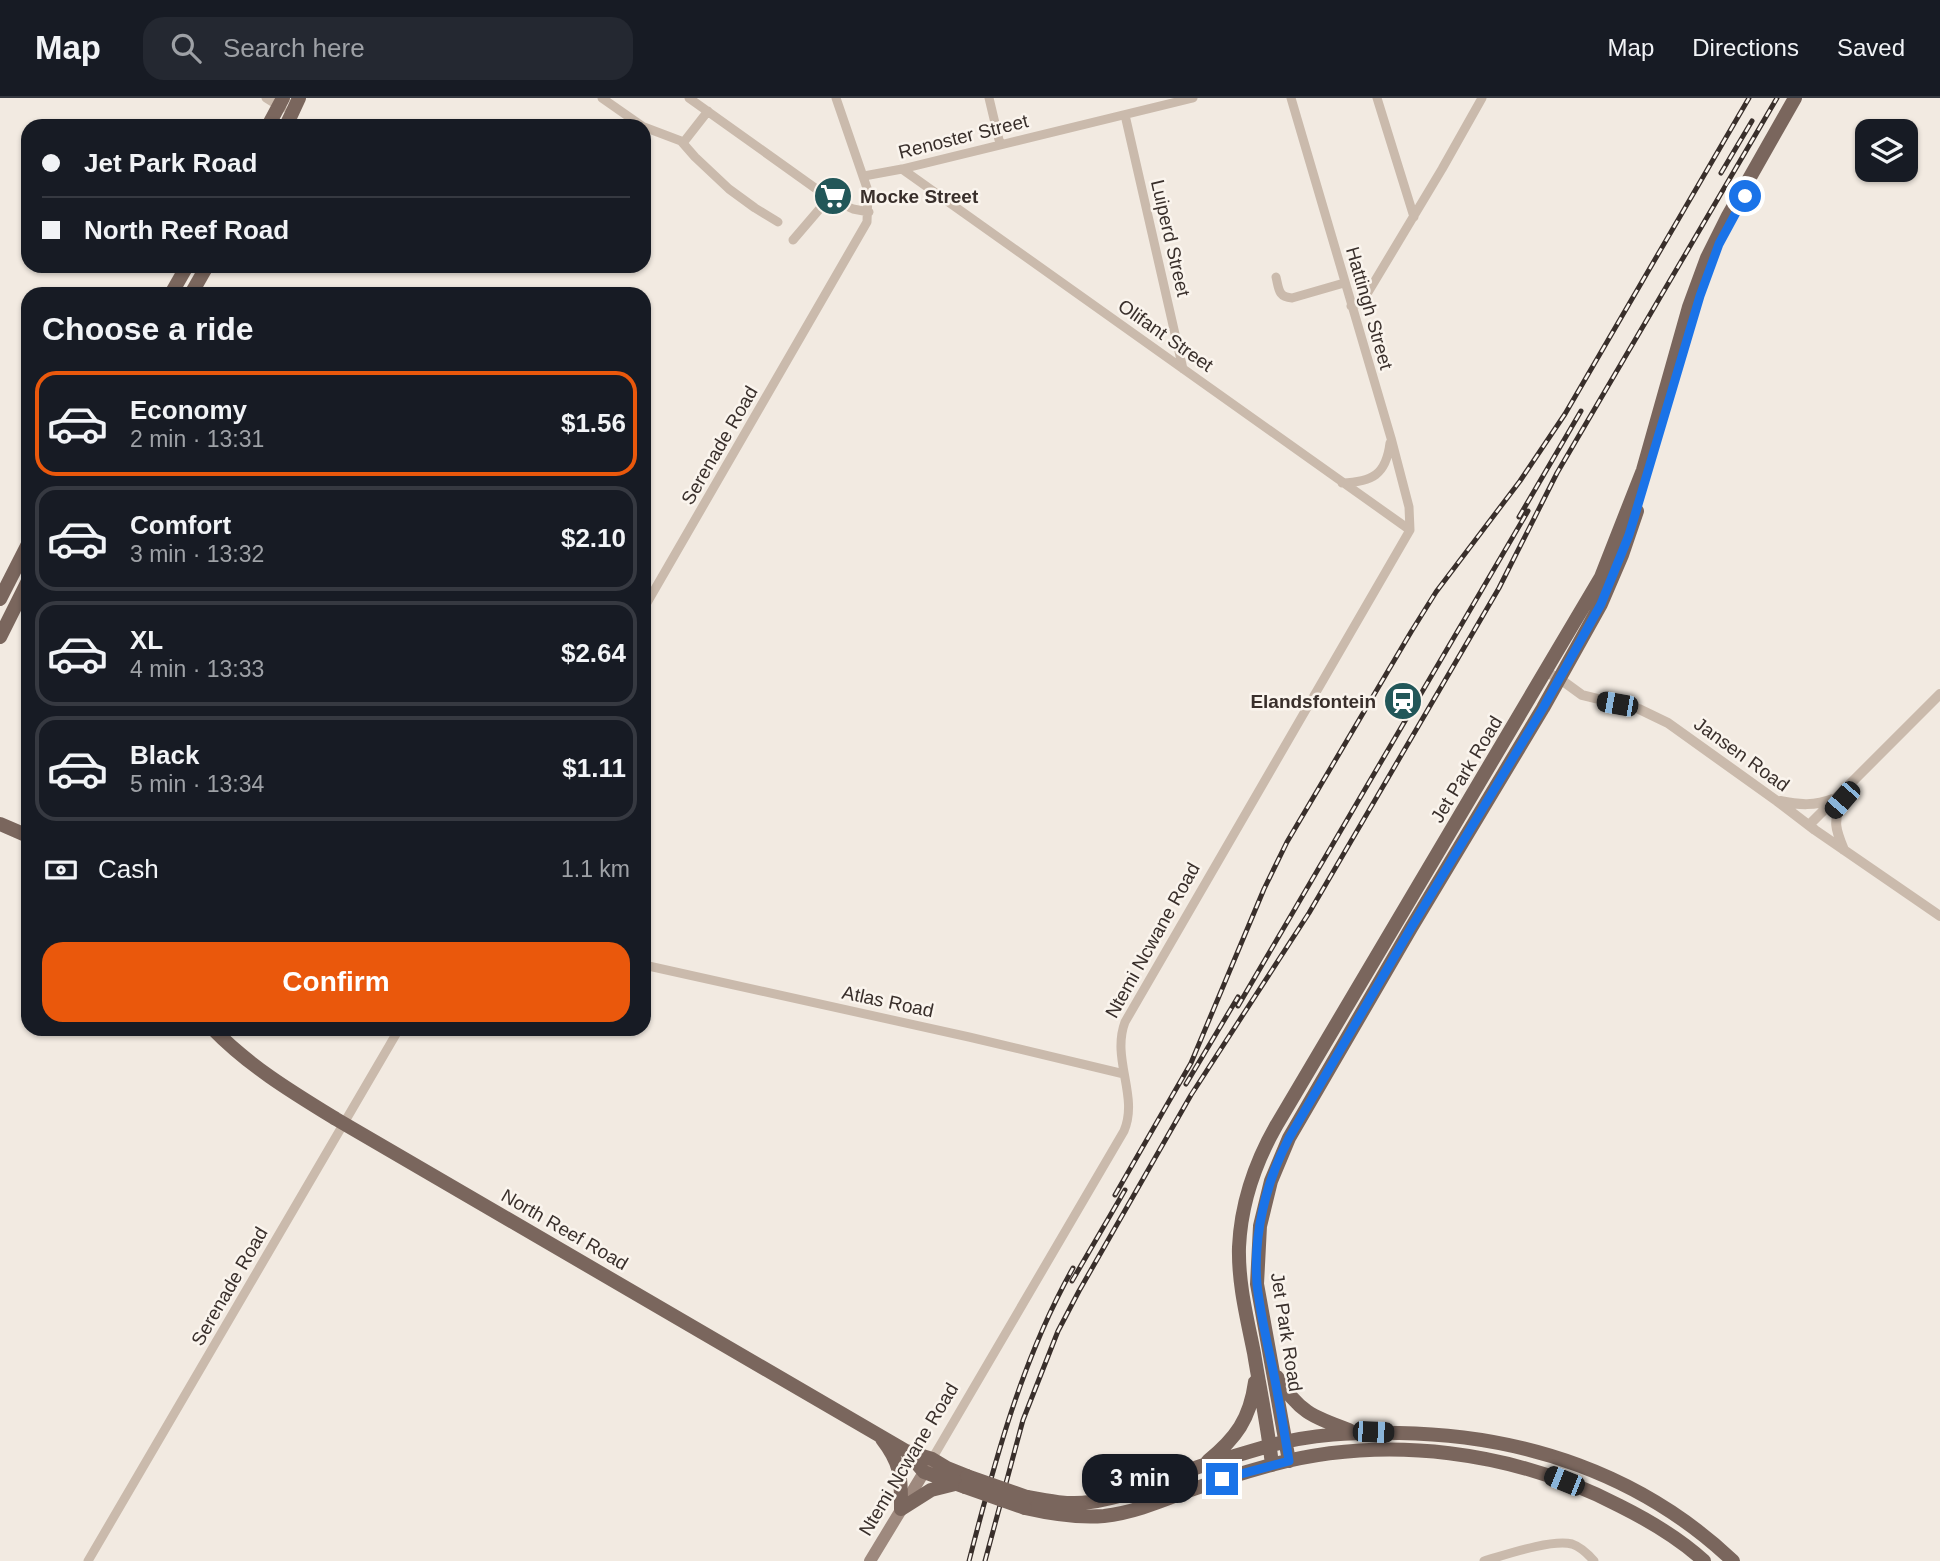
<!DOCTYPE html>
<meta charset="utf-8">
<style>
body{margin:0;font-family:Arial,sans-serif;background:#242831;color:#f1f3f6;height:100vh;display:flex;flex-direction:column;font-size:26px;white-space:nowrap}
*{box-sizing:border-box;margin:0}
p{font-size:23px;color:#9ea1a6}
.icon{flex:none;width:38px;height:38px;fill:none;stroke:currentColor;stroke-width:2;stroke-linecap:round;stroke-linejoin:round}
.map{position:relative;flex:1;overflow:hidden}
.panel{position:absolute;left:21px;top:189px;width:630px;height:749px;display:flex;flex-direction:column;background:#171b24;border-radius:21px;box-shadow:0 2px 5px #0004}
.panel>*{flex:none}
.guide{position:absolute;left:21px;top:21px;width:630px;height:154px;border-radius:21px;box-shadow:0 2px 5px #0004;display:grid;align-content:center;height:154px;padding:0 21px;background:#171b24}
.buttons{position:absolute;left:1855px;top:21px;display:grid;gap:14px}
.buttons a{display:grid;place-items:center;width:63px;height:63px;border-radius:14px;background:#171b24;box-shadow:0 2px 5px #0004;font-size:35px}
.end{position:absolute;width:32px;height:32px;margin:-16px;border:9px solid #1a73e8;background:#fff;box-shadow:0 0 0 4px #fff}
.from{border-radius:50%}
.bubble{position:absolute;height:49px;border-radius:21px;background:#171b24;box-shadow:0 2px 5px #0004;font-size:23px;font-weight:800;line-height:49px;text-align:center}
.car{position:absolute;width:21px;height:42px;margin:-21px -10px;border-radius:9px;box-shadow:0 0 5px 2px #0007;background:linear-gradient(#222 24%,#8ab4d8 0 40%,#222 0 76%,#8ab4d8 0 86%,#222 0)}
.guide b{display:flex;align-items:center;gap:24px;height:66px;font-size:26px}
.guide b+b{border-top:2px solid #363941}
.guide i{width:18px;height:18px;background:#f1f3f6}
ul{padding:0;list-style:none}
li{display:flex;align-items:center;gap:21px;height:105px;margin:0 14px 10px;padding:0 7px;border:4px solid #363941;border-radius:21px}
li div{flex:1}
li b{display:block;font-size:26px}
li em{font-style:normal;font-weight:800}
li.selected{border-color:#ea580c}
li>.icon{width:63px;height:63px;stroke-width:1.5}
h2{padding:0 21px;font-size:32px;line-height:84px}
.pay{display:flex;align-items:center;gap:18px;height:77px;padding:0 21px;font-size:26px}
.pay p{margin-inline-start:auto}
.cta{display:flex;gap:14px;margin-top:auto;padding:14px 21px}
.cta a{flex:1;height:80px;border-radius:21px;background:#ea580c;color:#fff;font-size:28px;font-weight:800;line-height:80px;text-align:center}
header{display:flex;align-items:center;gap:42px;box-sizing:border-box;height:98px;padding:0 35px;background:#171b24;border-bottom:2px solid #363941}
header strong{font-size:33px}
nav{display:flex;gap:38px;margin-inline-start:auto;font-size:24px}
.search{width:490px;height:63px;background:#242831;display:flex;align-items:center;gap:18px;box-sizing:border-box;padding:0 24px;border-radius:21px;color:#9ea1a6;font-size:26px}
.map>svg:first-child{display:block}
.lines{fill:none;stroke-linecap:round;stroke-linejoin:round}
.minor{stroke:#cabaac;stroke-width:9}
.tertiary{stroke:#cabaac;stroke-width:10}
.secondary{stroke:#9e897e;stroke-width:12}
.primary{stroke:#7a665d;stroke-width:14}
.rail-casing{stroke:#392f2b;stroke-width:5}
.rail{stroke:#faf4ed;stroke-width:2.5;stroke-dasharray:8;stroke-linecap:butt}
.primary-bridge{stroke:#7a665d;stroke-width:14}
.route{stroke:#1a73e8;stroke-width:9}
.labels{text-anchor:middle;stroke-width:5;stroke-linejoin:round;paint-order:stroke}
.street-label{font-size:19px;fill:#392f2b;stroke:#faf4ed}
.poi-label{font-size:19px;font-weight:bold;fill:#392f2b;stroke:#faf4ed;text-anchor:start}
</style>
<header>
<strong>Map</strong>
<div class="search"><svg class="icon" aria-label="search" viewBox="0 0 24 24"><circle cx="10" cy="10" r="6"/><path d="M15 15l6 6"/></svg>Search here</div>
<nav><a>Map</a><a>Directions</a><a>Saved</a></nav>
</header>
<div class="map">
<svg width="1940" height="1463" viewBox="0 0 1940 1463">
<rect width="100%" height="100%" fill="#f2eae1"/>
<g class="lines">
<path class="minor" d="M266 0 282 10
M602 0 642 28
M689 0 829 100 853 111 869 114
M989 0 1000 46
M1377 0 1414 119
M1125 17 1183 271
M644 29 681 43 695 59 729 91 755 110 778 124
M683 45 708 13
M902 71 1410 432
M864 78 902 71 1193 0
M793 142 829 100
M1276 179C1279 191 1278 199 1292 200L1344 185
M1351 208 1357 206 1364 201 1442 71 1482 0
M1342 385C1372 384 1386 377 1390 345
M644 510 867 124 868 93 836 0
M644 867 969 939 1124 976
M932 1361 1124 1033C1139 998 1111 961 1125 924L1410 432 1409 409 1391 340 1291 0
M88 1463 399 931
M1484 1463C1505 1457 1551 1441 1572 1446 1581 1449 1588 1456 1594 1463"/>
<path class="tertiary" d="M1546 574 1560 581 1582 597 1639 611 1668 625 1777 703 1815 732 1940 818
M1842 702C1833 724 1835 730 1844 752
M1780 703C1799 707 1815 708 1833 701
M1809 727 1940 596"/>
<path class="secondary" d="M870 1463 932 1361"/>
<path class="primary" d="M268 28 283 0
M286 28 299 0
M171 196 187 168
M191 196 207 168
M0 501 28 446
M0 539 28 483
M0 726 28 738
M213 931C249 968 292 994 336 1021L906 1353 932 1361 947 1370 967 1378
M1277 1279C1298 1313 1312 1319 1349 1332
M882 1341C902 1367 901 1379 901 1411
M906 1353 924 1374 965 1389
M1208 1363C1236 1340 1250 1321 1255 1284
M1289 1363 1257 1186 1260 1128 1271 1083 1289 1040 1411 830 1543 610 1601 506 1622 457 1637 413
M1272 1367C1268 1329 1260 1292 1254 1255 1247 1220 1238 1185 1239 1149 1241 1106 1255 1065 1276 1028L1601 479 1643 372 1689 209 1707 160 1728 118 1795 0
M1027 1399C1048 1403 1069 1407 1090 1404 1129 1399 1165 1380 1201 1368 1223 1361 1246 1355 1268 1348 1311 1336 1354 1334 1399 1335 1524 1337 1641 1376 1733 1463
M1025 1410C1051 1416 1078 1420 1104 1418 1132 1415 1159 1404 1185 1394 1213 1384 1242 1375 1271 1367 1387 1336 1514 1353 1620 1408 1650 1423 1679 1440 1704 1463
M901 1411 931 1392 955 1386"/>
<defs>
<path id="rail" d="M1721 75 1752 23
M1519 419 1581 313
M1238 908 1528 413
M1186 986 1238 899
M1115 1097 1191 965 1264 791 1287 744 1411 534 1436 494 1520 383 1565 316 1749 0
M1072 1183 1125 1092
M969 1463C995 1362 1022 1261 1073 1170
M985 1463 1023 1322 1058 1233 1079 1193 1191 997 1309 815 1499 490 1557 375 1777 0"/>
</defs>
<use href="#rail" class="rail-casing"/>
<use href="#rail" class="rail"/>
<path class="primary-bridge" d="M967 1378 1027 1399
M965 1389 1025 1410"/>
</g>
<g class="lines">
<path class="route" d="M1222 1381 1289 1363C1284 1332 1279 1302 1273 1272 1267 1244 1260 1215 1257 1186 1253 1137 1266 1084 1289 1040L1411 830 1543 610 1601 506 1629 437 1700 198 1719 146 1745 98"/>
</g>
<defs>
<symbol id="supermarket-disc" viewBox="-11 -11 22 22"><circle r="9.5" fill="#225759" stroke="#faf4ed"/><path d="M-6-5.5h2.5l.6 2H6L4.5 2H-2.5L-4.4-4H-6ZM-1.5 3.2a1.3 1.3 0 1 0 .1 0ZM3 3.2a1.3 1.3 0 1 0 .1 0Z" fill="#fff"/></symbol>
<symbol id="station-disc" viewBox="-11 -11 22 22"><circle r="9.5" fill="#225759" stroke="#faf4ed"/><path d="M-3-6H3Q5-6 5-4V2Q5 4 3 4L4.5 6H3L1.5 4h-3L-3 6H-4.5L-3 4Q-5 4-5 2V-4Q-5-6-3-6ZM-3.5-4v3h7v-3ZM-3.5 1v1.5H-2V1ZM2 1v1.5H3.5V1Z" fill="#fff"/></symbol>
</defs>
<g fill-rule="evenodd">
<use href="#supermarket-disc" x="811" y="76" width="44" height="44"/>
<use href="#station-disc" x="1381" y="581" width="44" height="44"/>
</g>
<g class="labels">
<g class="street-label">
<text transform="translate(963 38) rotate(-14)" y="7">Renoster Street</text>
<text transform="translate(1171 140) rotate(77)" y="7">Luiperd Street</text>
<text transform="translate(1370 210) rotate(74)" y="7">Hattingh Street</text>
<text transform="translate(1166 237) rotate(35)" y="7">Olifant Street</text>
<text transform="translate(719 347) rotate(-60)" y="7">Serenade Road</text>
<text transform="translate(1742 656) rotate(36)" y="7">Jansen Road</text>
<text transform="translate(1466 671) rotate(-59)" y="7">Jet Park Road</text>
<text transform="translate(1152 842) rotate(-61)" y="7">Ntemi Ncwane Road</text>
<text transform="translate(888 903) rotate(12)" y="7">Atlas Road</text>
<text transform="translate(565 1131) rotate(30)" y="7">North Reef Road</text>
<text transform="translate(229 1188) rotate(-60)" y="7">Serenade Road</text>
<text transform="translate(1287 1234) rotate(81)" y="7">Jet Park Road</text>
<text transform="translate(908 1361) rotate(-59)" y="7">Ntemi Ncwane Road</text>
</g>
<g class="poi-label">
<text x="860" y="105">Mocke Street</text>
<text x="1376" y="610" text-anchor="end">Elandsfontein</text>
</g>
</g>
</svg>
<div class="buttons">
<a><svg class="icon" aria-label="layers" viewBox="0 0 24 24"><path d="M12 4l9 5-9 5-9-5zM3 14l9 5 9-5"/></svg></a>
</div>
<i class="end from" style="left:1745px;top:98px"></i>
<i class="end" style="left:1222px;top:1381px"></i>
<div class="bubble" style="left:1082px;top:1356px;width:116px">3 min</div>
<i class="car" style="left:1617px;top:606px;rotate:280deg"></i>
<i class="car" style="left:1842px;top:702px;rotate:221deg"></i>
<i class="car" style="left:1373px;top:1334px;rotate:92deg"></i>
<i class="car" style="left:1564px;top:1383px;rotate:292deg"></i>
<div class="guide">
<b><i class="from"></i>Jet Park Road</b>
<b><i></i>North Reef Road</b>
</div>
<section class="panel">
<h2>Choose a ride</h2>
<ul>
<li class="selected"><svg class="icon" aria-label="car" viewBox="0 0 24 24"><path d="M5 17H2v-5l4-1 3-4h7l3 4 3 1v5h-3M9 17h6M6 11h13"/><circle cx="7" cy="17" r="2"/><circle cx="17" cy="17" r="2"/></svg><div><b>Economy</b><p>2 min · 13:31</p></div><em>$1.56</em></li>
<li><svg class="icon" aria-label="car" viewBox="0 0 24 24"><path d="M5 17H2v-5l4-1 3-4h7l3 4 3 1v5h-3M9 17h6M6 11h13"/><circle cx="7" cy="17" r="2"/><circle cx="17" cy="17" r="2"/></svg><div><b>Comfort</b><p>3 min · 13:32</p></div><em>$2.10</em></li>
<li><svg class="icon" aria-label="car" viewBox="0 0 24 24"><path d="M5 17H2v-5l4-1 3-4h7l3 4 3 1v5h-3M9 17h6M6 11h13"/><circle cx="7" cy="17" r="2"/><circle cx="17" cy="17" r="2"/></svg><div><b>XL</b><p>4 min · 13:33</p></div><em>$2.64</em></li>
<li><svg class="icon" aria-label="car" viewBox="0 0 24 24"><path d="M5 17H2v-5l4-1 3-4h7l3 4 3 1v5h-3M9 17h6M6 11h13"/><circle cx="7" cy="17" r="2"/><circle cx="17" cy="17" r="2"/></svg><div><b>Black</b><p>5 min · 13:34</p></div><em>$1.11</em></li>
</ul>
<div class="pay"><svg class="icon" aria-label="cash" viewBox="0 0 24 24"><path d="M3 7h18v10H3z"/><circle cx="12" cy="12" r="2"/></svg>Cash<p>1.1 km</p></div>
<div class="cta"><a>Confirm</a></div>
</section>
</div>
